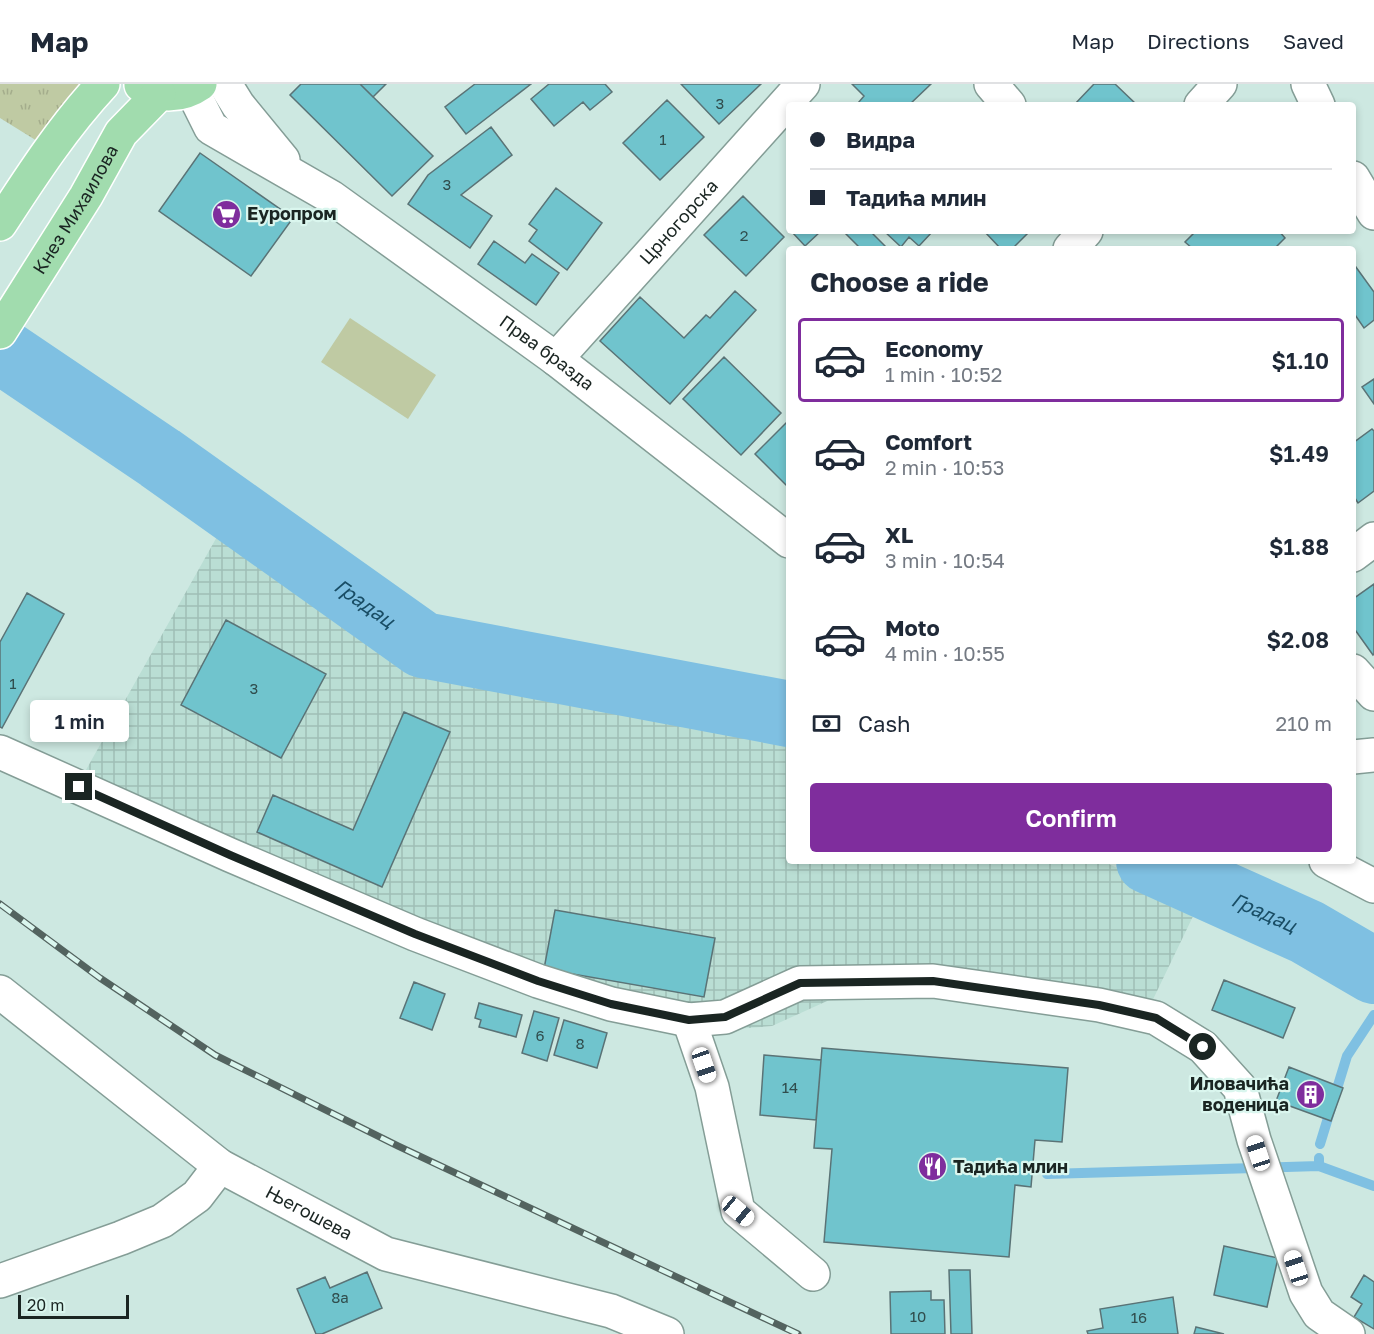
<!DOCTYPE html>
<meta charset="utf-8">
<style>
body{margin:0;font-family:"Golos Text",sans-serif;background:#f6f6f7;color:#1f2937;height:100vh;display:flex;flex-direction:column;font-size:22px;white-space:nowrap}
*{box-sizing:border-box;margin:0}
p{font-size:20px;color:#747a83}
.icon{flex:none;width:33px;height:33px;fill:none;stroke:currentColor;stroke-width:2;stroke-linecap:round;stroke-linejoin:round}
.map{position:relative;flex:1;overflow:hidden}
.panel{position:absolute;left:786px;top:162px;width:570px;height:618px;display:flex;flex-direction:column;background:#fff;border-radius:6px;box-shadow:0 3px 9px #0003}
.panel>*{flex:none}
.top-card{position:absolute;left:786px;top:18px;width:570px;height:132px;border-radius:6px;box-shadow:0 3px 9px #0003;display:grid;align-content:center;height:132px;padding:0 24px;background:#fff}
.scale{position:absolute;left:18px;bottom:15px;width:111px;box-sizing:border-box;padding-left:6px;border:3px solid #1a2522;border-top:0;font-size:16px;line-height:21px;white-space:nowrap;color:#1a2522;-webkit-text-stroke:4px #daf6ee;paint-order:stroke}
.end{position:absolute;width:27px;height:27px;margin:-14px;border:8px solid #1a2522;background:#fff;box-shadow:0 0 0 3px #fff}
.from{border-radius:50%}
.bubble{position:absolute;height:42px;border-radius:6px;background:#fff;box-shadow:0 3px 9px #0003;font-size:20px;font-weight:600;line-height:42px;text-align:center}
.car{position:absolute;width:18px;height:36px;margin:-18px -9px;border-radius:8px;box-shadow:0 0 4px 2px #0007;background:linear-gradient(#fff 24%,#345 0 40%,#fff 0 76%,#345 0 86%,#fff 0)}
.top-card b{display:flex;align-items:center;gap:21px;height:57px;font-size:22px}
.top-card b+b{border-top:2px solid #e0e1e3}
.top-card i{width:15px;height:15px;background:#1f2937}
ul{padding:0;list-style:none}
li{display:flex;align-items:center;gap:18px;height:84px;margin:0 12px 9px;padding:0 12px;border:3px solid transparent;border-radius:6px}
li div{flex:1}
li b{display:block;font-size:22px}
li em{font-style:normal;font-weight:600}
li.current{border-color:#7f2d9d}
li>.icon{width:54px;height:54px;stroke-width:1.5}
h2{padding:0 24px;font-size:27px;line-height:72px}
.pay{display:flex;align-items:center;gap:15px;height:66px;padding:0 24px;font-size:22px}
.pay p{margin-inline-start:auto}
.cta{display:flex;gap:12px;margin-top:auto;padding:12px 24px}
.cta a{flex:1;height:69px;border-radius:6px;background:#7f2d9d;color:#fff;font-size:24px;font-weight:600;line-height:69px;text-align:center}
header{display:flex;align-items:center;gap:36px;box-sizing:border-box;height:84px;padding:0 30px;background:#fff;border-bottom:2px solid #e0e1e3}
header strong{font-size:28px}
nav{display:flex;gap:33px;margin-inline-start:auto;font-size:21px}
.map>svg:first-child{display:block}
.industrial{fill:url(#industrial-grid)}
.grass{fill:url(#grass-tufts)}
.pitch{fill:#bfcaa3}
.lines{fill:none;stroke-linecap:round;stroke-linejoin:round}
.stream{stroke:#7fc0e2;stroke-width:10}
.river{stroke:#7fc0e2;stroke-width:66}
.building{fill:#70c4cd;stroke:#5a7376;stroke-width:1.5}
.minor-casing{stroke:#849d96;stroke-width:36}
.major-casing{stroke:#fff;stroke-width:36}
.minor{stroke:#fff;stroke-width:33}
.major{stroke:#a1dcae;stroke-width:33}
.rail-casing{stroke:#53635f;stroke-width:7}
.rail{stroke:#daf6ee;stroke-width:4.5;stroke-dasharray:14;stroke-linecap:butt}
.route{stroke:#1a2522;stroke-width:8}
.labels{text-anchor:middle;stroke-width:4.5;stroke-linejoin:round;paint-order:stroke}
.number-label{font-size:15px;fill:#304d4d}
.street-label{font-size:18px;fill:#1a2522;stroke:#daf6ee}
.poi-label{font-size:18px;font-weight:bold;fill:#1a2522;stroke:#daf6ee;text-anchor:start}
.water-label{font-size:20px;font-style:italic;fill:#194d65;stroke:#daf6ee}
</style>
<header>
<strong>Map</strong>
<nav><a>Map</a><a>Directions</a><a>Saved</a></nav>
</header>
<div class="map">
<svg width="1374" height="1250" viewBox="0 0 1374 1250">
<defs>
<pattern id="industrial-grid" width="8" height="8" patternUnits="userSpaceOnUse" patternTransform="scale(1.5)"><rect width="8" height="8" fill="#baded4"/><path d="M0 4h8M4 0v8" fill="none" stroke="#9fbeb6"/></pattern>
<pattern id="grass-tufts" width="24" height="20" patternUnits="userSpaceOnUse" patternTransform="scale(1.5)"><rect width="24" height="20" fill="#bfcaa3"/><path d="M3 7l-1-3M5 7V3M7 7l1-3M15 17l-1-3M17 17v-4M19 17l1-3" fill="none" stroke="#a4ad8c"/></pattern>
</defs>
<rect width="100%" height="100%" fill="#cde8e1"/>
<path class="industrial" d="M232 426 466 588 789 650V777H1103L1197 824 1146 930 980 906 847 908 772 942 736 945 585 906 82 693Z"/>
<path class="grass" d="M0 0H103L50 65 0 34Z"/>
<path class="pitch" d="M350 234 436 291 408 335 321 278Z"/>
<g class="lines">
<path class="stream" d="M1320 1060 1347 972 1374 931
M1319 1074V1082L1374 1102
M1047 1090 1319 1082"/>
<g class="river">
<path id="s1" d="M0 266 160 374 423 561 789 630"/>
<path id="s2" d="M1149 777 1307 848 1374 887"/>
</g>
</g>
<path class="building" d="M301 0H360L433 72 392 112 290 11Z
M360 0H386L373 13Z
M475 0H531L466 50 445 23Z
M549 0H605L612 8 590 26 583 18 554 42 531 15Z
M681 0H761L719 40Z
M852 0H931L909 21H859L858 19 864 12Z
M1094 0H1115L1137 21H1074Z
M667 16 704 53 660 96 623 59Z
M491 43 512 71 461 111 492 132 470 164 408 120 428 91Z
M200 69 293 134 251 192 159 127Z
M556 104 602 139 567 186 529 157 537 146 529 140Z
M743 112 784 153 746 192 704 151Z
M791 147H821L805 162Z
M843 147H870L888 165H861Z
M884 147H933L919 162 909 153 901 163Z
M984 147H1030L1012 165H1001Z
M1196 147H1279L1285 154 1274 165H1193L1185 158Z
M494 157 525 179 532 170 559 189 536 221 478 180Z
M1353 179 1374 208V236L1364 244 1353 228Z
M735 207 756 226 670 320 600 257 640 213 684 254 706 231 710 234Z
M724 273 781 329 741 371 683 315Z
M1374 295V320L1362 303Z
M789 336V404L755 370Z
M1372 345 1374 347V407L1358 419 1353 411V359Z
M1374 500V570L1373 571 1353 543V515Z
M27 509 64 530 2 644 0 643V558Z
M226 536 326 590 281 674 181 621Z
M404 628 450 648 382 803 257 748 273 711 353 746Z
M555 826 715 854 704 913 544 885Z
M1224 896 1295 924 1283 954 1212 926Z
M414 898 445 910 432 946 400 934Z
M479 919 522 931 516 953 479 943 481 936 475 934Z
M534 927 559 934 547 977 522 969Z
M564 936 607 949 597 984 554 971Z
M822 964 1068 984 1062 1058 1035 1056 1031 1103 1015 1101 1009 1173 824 1158 832 1065 814 1064Z
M764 971 821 976 816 1036 760 1031Z
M1289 983 1343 1004 1331 1037 1276 1017Z
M1224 1162 1278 1174 1267 1223 1214 1211Z
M949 1186H970L972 1250H951Z
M367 1188 382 1224 322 1250H316L297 1205 325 1193 330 1204Z
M1364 1191 1374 1198V1245L1354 1233 1362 1220 1351 1213Z
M931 1207V1216H944L945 1250H891L890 1208Z
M1173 1213 1178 1250H1088L1087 1247 1103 1244 1100 1225Z
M1196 1243 1224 1250H1194Z"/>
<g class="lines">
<defs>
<g id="minor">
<path d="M225 0 238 21 283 76"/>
<path d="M991 0 1009 21"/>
<path d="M1308 0 1318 21"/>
<path id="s3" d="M192 6 211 44 331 113 556 275 789 457"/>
<path d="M1201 21 1220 0"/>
<path d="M1353 94 1374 129"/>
<path d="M1070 165 1086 147"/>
<path id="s4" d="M556 275 803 0"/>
<path d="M1353 471 1374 455"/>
<path d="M1353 587 1374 610"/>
<path d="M0 668 230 771 415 850 538 897 611 920 689 936 725 933 800 899 933 897 1099 921 1156 934 1203 963 1240 1004 1254 1056 1306 1209 1319 1230 1348 1250"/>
<path d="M1353 673 1374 671"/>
<path d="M1326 777 1374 802"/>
<path id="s5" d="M0 908 220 1082 386 1170 611 1227 667 1250"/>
<path d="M689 936 712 1003 738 1127 813 1190"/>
<path d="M0 1197 121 1154 162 1137 197 1112 220 1082"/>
</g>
<g id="major">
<path d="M141 1C159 14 183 12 200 0"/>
<path d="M0 140C32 91 63 43 103 0"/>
<path id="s6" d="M0 248 86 112 121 49 159 10"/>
</g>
</defs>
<use href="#minor" class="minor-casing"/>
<use href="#major" class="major-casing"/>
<use href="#minor" class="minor"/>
<use href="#major" class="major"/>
<defs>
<path id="rail" d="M0 820 100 894 215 971 398 1062 798 1250"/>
</defs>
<use href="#rail" class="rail-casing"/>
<use href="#rail" class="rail"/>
</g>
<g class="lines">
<path class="route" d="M79 703 230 771 415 850 538 897 611 920 689 936 725 933 800 899 933 897 1099 921 1156 934 1203 963"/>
</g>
<defs>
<symbol id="supermarket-disc" viewBox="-11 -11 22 22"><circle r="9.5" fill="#7f2d9d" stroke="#daf6ee"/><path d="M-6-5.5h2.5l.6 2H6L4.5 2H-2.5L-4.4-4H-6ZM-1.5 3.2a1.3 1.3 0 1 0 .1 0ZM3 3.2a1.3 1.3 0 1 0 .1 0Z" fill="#fff"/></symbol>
<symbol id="building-disc" viewBox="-11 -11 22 22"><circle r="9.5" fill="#7f2d9d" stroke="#daf6ee"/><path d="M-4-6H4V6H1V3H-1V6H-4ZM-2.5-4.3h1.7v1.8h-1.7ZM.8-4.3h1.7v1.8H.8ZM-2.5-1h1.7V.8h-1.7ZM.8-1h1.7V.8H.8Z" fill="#fff"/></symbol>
<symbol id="restaurant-disc" viewBox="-11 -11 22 22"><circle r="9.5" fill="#7f2d9d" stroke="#daf6ee"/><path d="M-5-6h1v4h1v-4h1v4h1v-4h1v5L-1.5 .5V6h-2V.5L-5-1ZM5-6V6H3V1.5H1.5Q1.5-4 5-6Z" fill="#fff"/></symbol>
</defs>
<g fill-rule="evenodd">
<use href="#supermarket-disc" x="210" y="114" width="33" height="33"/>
<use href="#building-disc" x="1294" y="994" width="33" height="33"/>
<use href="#restaurant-disc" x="916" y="1066" width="33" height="33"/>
</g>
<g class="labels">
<g class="number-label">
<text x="720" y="25">3</text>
<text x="663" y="61">1</text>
<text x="447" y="106">3</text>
<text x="744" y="157">2</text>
<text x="13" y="605">1</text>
<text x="254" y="610">3</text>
<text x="540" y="957">6</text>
<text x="580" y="965">8</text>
<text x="790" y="1009">14</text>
<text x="340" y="1219">8a</text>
<text x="918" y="1238">10</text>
<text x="1139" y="1239">16</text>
</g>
<g class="street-label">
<text dy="6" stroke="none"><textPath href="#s6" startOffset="144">Кнез Михаилова</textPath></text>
<text dy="6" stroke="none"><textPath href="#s4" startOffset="184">Црногорска</textPath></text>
<text dy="6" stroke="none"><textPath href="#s3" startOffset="447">Прва бразда</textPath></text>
<text dy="6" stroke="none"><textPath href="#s5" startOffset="381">Његошева</textPath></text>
</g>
<g class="poi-label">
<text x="247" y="136">Еуропром</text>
<text x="1289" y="1006" text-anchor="end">Иловачића<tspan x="1289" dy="21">воденица</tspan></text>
<text x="953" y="1089">Тадића млин</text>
</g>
<g class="water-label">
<text dy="7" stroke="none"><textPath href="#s1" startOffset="444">Градац</textPath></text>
<text dy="7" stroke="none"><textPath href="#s2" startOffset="126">Градац</textPath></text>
</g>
</g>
</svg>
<div class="scale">20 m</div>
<i class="end from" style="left:1203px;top:963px"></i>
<i class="end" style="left:79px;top:703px"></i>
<div class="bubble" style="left:30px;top:616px;width:99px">1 min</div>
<i class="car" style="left:704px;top:981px;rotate:161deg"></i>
<i class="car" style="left:1258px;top:1069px;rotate:342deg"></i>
<i class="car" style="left:738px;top:1127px;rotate:130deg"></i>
<i class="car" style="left:1296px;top:1184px;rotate:342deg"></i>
<div class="top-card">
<b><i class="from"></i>Видра</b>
<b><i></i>Тадића млин</b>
</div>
<section class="panel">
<h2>Choose a ride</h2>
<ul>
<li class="current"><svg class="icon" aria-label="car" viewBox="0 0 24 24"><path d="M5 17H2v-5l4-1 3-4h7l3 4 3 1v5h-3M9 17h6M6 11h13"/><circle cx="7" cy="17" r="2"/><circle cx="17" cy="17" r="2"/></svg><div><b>Economy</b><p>1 min · 10:52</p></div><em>$1.10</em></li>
<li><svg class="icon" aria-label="car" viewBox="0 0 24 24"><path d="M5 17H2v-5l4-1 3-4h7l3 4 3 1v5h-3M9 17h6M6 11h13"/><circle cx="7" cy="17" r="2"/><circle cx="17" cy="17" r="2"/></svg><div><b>Comfort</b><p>2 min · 10:53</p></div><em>$1.49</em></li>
<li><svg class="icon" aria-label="car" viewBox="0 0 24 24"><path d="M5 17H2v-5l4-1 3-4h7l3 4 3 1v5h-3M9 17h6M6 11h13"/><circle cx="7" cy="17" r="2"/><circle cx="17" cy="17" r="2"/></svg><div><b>XL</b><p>3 min · 10:54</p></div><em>$1.88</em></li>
<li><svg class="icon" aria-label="car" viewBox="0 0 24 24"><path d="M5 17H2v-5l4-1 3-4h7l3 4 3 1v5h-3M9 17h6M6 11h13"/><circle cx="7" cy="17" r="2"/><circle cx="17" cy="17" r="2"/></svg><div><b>Moto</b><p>4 min · 10:55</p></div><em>$2.08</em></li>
</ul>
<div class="pay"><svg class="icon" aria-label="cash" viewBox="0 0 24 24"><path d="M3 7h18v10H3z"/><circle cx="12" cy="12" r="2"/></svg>Cash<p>210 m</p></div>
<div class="cta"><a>Confirm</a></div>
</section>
</div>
